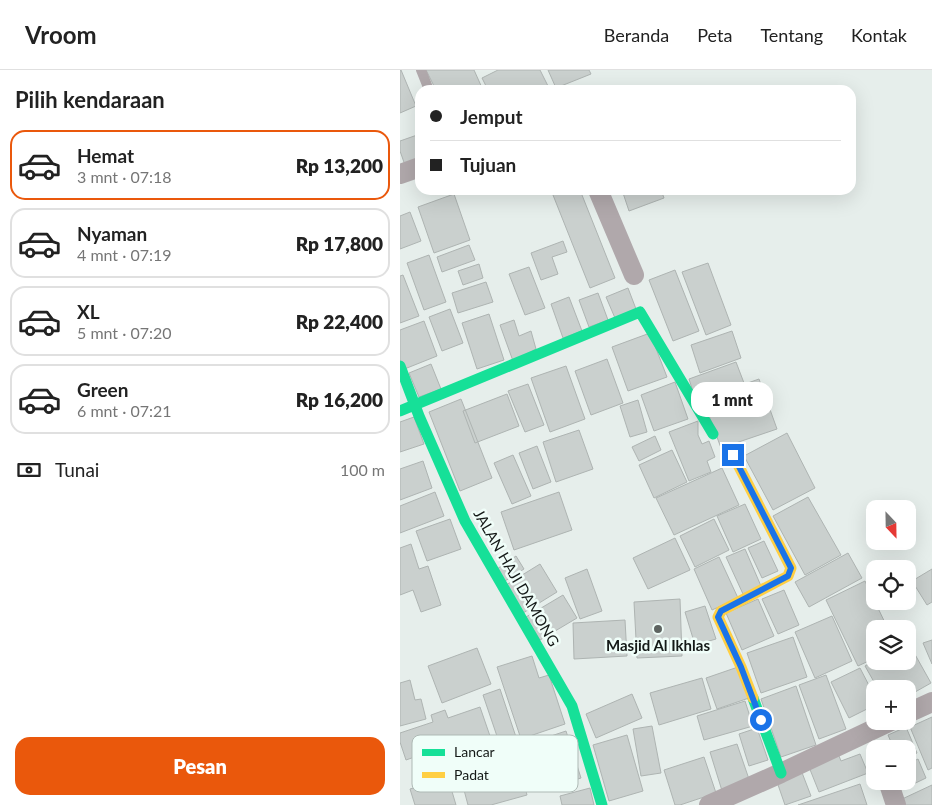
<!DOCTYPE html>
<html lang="id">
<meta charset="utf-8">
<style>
body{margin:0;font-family:Lato,sans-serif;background:#f6f6f6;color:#222;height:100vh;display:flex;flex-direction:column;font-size:19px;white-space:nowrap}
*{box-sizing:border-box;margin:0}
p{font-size:16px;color:#767676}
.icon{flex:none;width:28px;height:28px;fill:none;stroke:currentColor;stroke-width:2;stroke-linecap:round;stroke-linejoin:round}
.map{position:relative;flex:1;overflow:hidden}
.sheet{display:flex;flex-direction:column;background:#fff;width:400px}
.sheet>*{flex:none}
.banner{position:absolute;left:15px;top:15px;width:441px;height:110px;border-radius:15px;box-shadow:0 5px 20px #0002;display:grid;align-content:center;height:110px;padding:0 15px;background:#fff}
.needle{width:32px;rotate:158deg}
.fabs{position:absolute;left:466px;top:430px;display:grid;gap:10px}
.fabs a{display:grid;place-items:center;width:50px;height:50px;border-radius:10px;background:#fff;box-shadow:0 5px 20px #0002;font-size:25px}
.end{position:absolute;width:22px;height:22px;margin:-11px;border:6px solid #1a73e8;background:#fff;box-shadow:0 0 0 2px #fff}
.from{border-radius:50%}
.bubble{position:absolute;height:35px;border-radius:15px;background:#fff;box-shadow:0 5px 20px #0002;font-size:16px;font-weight:800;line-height:35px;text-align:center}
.banner b{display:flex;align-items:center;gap:18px;height:48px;font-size:19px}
.banner b+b{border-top:1px solid #e0e0e0}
.banner i{width:12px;height:12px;background:#222}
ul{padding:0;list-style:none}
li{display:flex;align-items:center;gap:15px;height:70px;margin:0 10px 8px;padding:0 5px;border:2px solid #e0e0e0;border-radius:15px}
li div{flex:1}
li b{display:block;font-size:19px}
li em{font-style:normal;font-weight:800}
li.current{border-color:#ea580c}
li>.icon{width:45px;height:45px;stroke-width:1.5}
h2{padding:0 15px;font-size:22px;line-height:60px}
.pay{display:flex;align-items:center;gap:12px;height:55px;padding:0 15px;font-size:19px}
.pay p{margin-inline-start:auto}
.primary-button{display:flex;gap:10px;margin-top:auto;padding:10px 15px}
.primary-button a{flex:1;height:58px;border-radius:15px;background:#ea580c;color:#fff;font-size:20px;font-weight:800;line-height:58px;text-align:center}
header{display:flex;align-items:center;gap:30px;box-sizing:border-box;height:70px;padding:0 25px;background:#fff;border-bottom:1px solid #e0e0e0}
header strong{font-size:24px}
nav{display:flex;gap:28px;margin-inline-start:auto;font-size:18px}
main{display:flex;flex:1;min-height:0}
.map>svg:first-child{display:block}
.building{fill:#cad0ce;stroke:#aeb4b2}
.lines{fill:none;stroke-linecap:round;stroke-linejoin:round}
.lane{stroke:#b0a8ab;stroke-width:10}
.street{stroke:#b0a8ab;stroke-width:20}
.fast{stroke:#16e098;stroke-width:11}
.slow{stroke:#ffcf43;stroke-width:11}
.route{stroke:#1a73e8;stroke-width:6}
.poi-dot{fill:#5e6461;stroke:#f0fef9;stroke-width:2}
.labels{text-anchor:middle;stroke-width:5;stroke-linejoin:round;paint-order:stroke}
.street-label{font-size:15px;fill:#141917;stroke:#f0fef9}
.poi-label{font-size:15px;font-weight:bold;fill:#141917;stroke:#f0fef9}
.key{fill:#f0fef9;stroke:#aeb9b5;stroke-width:1}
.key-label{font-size:14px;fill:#141917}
</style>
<header>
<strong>Vroom</strong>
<nav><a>Beranda</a><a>Peta</a><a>Tentang</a><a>Kontak</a></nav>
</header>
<main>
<section class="sheet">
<h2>Pilih kendaraan</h2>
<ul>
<li class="current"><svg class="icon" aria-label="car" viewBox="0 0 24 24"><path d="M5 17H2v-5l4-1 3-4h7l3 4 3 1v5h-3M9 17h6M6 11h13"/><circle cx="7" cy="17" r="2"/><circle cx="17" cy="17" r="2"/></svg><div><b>Hemat</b><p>3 mnt · 07:18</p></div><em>Rp 13,200</em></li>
<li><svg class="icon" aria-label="car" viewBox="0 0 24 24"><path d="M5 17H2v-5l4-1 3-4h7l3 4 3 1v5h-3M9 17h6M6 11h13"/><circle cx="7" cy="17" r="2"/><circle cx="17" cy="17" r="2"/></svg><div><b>Nyaman</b><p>4 mnt · 07:19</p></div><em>Rp 17,800</em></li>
<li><svg class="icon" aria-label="car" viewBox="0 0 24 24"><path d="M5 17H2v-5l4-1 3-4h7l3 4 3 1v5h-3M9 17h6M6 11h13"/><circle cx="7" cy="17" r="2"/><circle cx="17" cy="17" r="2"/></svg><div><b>XL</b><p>5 mnt · 07:20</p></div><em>Rp 22,400</em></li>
<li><svg class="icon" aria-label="car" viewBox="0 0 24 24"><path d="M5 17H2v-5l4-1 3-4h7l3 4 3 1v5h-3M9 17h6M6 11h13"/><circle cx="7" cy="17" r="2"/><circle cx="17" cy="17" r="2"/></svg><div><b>Green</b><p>6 mnt · 07:21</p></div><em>Rp 16,200</em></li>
</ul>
<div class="pay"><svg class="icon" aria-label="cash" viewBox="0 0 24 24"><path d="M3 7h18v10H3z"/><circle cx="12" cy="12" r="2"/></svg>Tunai<p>100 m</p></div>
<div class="primary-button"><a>Pesan</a></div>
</section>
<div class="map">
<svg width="532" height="735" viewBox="0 0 532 735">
<rect width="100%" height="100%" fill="#e6eeeb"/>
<path class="building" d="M0 0H1L16 36 0 43Z
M26 0H74L83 20H36Z
M98 0H140L150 20H88L82 8Z
M148 0H189L191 4 156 18Z
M20 64V94L6 98 0 81V71Z
M151 120H180L215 208 190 218Z
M222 120H261L264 128 229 141Z
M54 124 70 170 34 183 18 137Z
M10 142 21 171 0 179V146Z
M163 171 167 182 152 187 158 204 141 210 131 183Z
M69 175 75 190 42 202 37 187Z
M29 185 46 232 24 240 7 193Z
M308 193 331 255 306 265 282 202Z
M79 194 83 208 63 215 58 201Z
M129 197 145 238 125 245 109 204Z
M275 200 299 261 273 271 249 210Z
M3 205 19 246 0 253V206Z
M86 212 93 232 58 243 52 223Z
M228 218 236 239 215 248 206 227Z
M198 223 208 250 189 257 179 230Z
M169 227 182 261 163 268 151 234Z
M50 239 63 273 42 281 29 247Z
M89 244 104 290 77 299 62 253Z
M114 250 119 266 131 261 136 279 113 291 100 255Z
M24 251 37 286 2 300 0 294V260Z
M332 261 341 288 300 303 291 275Z
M250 263 267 307 228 321 212 277Z
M207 289 223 333 191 345 175 301Z
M336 292 344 313 296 331 289 309Z
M31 294 41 319 19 327 9 303Z
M166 296 185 349 150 362 131 308Z
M359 309 377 359 321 378 303 329Z
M275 312 288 349 254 361 241 325Z
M128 314 144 355 125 362 108 321Z
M107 324 119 356 75 373 63 341Z
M61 329 92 408 60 421 29 342Z
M238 330 247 362 230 367 220 336Z
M14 347 24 374 0 382V352Z
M298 351V365L302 374 309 371 315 387 307 391 311 402 289 411 269 362Z
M179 360 193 399 156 412 143 372Z
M387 363 415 418 373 440 344 386Z
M255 366 261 380 239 391 232 377Z
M137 376 151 412 133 419 119 383Z
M272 380 287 412 254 428 239 395Z
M113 385 131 426 112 434 94 393Z
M23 391 32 418 0 430V399Z
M322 398 339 435 274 465 256 428Z
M35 422 44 446 0 463V436Z
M159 422 172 460 114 480 101 442Z
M408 427 441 485 405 505 373 446Z
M345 434 361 469 333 482 317 446Z
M50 449 61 479 27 491 16 461Z
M314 449 329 480 295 497 280 466Z
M275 468 290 500 248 519 233 488Z
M364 471 378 501 362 508 348 478Z
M11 474 19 499 28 496 41 535 21 542 13 520 0 525V478Z
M345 479 361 516 343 524 326 487Z
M448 483 462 508 409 537 395 512Z
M116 486 124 499 105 511 97 499Z
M319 487 338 528 312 540 294 499Z
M140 494 157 522 123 543 106 515Z
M187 499 202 541 180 549 165 508Z
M532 499V532L527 535 512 511Z
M465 511 488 559H475V588L458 596 426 530Z
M384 520 399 555 378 564 362 529Z
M163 525 177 548 140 570 126 547Z
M280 529 282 586 237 588 234 532Z
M358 529 374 566 342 580 326 543Z
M305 536 316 569 295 575 285 542Z
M432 546 452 591 415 608 395 562Z
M225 550 227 586 174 589 173 553Z
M393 567 407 607 361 623 347 583Z
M532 570V594L523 573Z
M508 572 531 613 508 626V619H478L465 596 475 590 508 591Z
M77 578 91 614 42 633 28 596Z
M132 586 139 608 149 605 165 654 121 669 97 597Z
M338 597 349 628 317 639 306 608Z
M460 598 475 627V635L449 648 431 612Z
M426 605 446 659 419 669 399 615Z
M302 608 311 639 259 655 250 623Z
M10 610 15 630 21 629 26 649 0 656V613Z
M396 616 416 675 381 687 361 629Z
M100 619 118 673 101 678 83 625Z
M232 624 242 648 196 668 186 644Z
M345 631 353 656 304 670 297 646Z
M80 637 90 666 77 671 83 687 50 699 43 677 6 690 0 672V663L33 652 31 645 45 640 48 648Z
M532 647V698L528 700 510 657Z
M252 656 261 703 241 706 233 659Z
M506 657 517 683 508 687V679H494L488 665Z
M357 658 368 690 349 696 339 664Z
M166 661 181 708 141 721 127 674Z
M227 665 243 721 209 731 193 675Z
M337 674 351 715 323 724 310 682Z
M437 681 441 691 460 684 468 703 419 722 407 692Z
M304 687 316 723 280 735H275L264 700Z
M518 689 526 708 501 720 497 711H508V694Z
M118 690 127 725 91 735H68L60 705Z
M401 700 411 726 385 735 376 709Z
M48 708 56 735H15L10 719Z
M460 714 467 735H398Z
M532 715V735H502L500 730Z
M190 718 194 735H162L160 726Z"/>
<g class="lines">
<path class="lane" d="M21 0 29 20"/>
<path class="street" d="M0 104 20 97
M198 120 234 205
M508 643 532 632
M488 711 496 735
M309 735 381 703 491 651"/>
<path class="fast" d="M0 296 19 346 65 451 172 636 202 735
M0 341 240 242 313 364
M353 628 381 703"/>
<path class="slow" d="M333 385 391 498 388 506 321 541 318 547 341 597 353 628"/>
</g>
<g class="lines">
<path class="route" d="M333 385 391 498 388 506 321 541 318 547 341 597 361 650"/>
</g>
<circle class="poi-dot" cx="258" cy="559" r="5"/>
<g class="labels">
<g class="street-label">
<text transform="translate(116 508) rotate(60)" y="5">JALAN HAJI DAMONG</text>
</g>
<g class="poi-label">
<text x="258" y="581">Masjid Al Ikhlas</text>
</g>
</g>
<rect x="12" y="665" width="166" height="57" rx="8" class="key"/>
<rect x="22" y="679" width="23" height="7" fill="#16e098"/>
<rect x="22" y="702" width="23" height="6" fill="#ffcf43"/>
<g class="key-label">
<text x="54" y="687">Lancar</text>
<text x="54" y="710">Padat</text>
</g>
</svg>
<div class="fabs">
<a><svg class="needle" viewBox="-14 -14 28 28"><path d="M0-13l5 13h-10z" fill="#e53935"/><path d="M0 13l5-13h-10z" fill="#767676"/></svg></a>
<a><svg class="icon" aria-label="locate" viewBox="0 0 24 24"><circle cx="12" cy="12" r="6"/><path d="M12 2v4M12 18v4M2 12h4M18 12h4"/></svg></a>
<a><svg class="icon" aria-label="layers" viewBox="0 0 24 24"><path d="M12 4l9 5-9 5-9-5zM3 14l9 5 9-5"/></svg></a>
<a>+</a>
<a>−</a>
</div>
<i class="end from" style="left:361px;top:650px"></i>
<i class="end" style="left:333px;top:385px"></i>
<div class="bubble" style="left:291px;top:312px;width:82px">1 mnt</div>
<div class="banner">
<b><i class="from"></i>Jemput</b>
<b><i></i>Tujuan</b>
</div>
</div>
</main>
